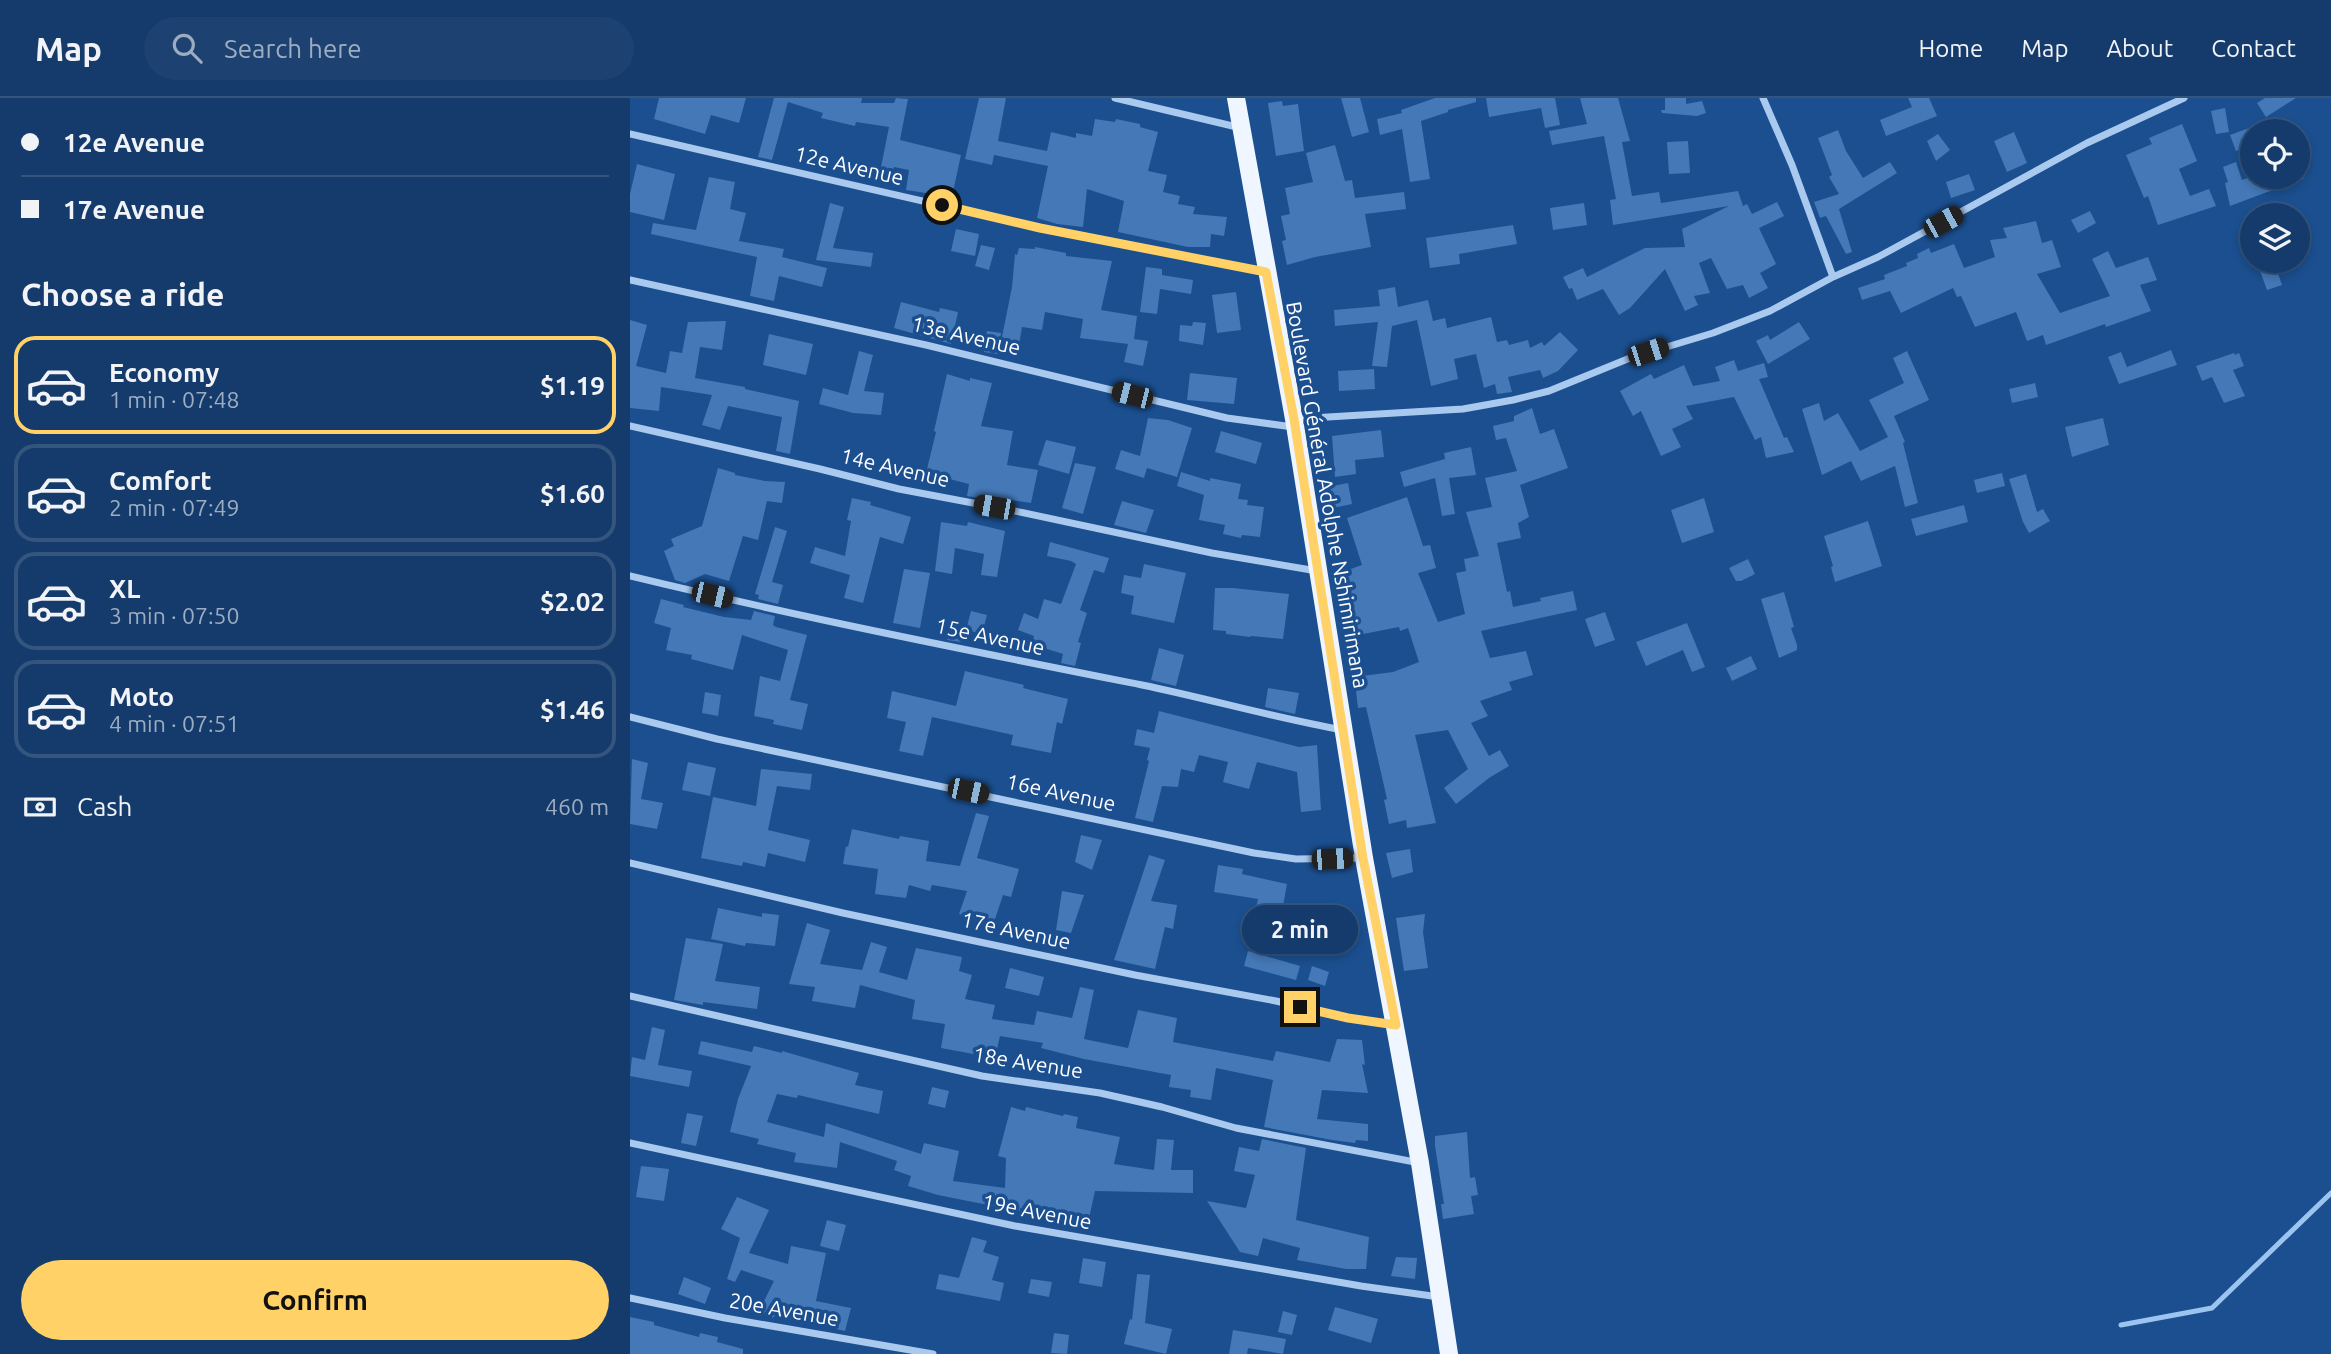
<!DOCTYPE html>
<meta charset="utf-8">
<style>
body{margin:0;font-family:Ubuntu,sans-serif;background:#1d4271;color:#f1f3f6;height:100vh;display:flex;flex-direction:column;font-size:26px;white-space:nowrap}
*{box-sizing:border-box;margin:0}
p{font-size:23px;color:#9dadc1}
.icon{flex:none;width:38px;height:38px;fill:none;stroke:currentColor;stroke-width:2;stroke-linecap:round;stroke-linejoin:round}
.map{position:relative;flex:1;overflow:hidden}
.details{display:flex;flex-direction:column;background:#143b6b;width:630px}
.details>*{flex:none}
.guide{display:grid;align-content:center;height:154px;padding:0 21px;background:#143b6b}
.tools{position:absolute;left:1610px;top:21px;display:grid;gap:14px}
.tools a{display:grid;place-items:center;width:70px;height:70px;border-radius:50%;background:#143b6b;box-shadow:0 4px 10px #0003,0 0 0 2px #33557e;font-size:35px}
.end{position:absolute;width:32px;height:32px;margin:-16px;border:9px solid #ffd166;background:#111;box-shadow:0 0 0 4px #111}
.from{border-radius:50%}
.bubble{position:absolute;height:49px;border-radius:24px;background:#143b6b;box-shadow:0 4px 10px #0003,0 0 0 2px #33557e;font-size:23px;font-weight:700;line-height:49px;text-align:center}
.car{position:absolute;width:21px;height:42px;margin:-21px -10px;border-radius:9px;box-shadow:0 0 5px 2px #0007;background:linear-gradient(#222 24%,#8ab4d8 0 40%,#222 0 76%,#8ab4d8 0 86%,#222 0)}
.guide b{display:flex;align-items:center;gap:24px;height:66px;font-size:26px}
.guide b+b{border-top:2px solid #33557e}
.guide i{width:18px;height:18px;background:#f1f3f6}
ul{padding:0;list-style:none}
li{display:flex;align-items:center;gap:21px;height:98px;margin:0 14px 10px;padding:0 7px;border:4px solid #33557e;border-radius:21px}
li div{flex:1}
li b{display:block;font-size:26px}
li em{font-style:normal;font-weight:700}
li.active{border-color:#ffd166}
li>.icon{width:63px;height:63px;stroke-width:1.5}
h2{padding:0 21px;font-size:32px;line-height:84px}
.pay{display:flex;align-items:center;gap:18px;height:77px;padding:0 21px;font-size:26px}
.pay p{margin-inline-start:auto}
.primary-button{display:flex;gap:14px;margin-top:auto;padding:14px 21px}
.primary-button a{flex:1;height:80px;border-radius:42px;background:#ffd166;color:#111;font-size:28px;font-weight:700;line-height:80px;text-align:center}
header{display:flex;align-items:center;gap:42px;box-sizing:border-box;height:98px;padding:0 35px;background:#143b6b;border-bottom:2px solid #33557e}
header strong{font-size:33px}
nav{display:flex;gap:38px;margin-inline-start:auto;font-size:24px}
.search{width:490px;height:63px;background:#1d4271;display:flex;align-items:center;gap:18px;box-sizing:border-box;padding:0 24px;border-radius:38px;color:#9dadc1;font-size:26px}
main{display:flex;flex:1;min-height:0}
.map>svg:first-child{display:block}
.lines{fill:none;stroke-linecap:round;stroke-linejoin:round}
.stream{stroke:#9cc4f0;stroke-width:5}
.building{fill:#4478b7}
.minor{stroke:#a9c9ee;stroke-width:7}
.primary{stroke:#f0f6ff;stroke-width:18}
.route{stroke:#ffd166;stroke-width:9}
.labels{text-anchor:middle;stroke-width:7;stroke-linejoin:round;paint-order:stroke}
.street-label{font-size:21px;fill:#fff;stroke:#1b4f8f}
</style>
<header>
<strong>Map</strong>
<div class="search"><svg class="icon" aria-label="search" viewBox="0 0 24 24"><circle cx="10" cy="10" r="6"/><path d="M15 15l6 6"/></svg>Search here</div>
<nav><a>Home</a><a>Map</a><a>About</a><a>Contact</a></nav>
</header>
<main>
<section class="details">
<div class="guide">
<b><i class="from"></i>12e Avenue</b>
<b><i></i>17e Avenue</b>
</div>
<h2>Choose a ride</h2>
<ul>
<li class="active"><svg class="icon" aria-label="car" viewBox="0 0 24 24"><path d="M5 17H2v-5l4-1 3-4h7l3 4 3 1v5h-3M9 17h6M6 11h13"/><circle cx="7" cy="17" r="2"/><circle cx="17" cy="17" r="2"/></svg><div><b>Economy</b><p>1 min · 07:48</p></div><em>$1.19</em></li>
<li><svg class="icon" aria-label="car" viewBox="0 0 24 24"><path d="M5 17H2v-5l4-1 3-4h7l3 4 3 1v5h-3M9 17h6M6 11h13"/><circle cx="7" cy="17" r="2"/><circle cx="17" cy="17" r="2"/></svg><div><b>Comfort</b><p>2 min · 07:49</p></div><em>$1.60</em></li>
<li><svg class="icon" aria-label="car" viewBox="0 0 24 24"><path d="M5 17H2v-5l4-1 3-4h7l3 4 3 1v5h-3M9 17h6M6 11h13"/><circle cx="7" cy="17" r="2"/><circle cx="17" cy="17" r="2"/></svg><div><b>XL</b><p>3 min · 07:50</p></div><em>$2.02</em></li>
<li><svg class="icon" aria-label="car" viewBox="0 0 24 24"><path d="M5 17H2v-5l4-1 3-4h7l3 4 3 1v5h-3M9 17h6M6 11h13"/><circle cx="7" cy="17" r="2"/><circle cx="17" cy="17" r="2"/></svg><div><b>Moto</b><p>4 min · 07:51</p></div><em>$1.46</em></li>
</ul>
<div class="pay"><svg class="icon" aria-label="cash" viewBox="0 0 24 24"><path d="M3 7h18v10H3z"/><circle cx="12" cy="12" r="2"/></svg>Cash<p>460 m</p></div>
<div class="primary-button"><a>Confirm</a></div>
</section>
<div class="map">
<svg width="1701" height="1256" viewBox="0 0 1701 1256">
<rect width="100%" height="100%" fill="#1b4f8f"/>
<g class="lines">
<path class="stream" d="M1491 1227 1582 1210 1701 1095"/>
</g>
<path class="building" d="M29 0H116L109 25 81 17 75 36 24 21Z
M144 0H232L231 5H264L266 0 278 1 270 42 331 57 321 103 308 100 309 97 276 92 279 72 264 69 262 77 250 74 259 29 226 24 225 28 191 20 193 15 158 4 142 62 128 59Z
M349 0H376L368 43 417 53 421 34 446 40V35L462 38 465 21 485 24 486 21 510 26V29L528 34 518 73 537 77 533 94 550 98 548 106 565 109 563 116 597 119 594 138 581 136 580 149H558L488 134 494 103 457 91 453 129 427 126 407 120 418 68 364 57 362 67 335 61Z
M711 0H730L739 34 722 39Z
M805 0H846V4L818 12V14L791 23 800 81 780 84 772 31 750 37 747 21 772 15 771 12Z
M856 0H925L930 27 915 30 911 10 859 19Z
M950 0H988L1000 43 992 44 1002 98 1029 94 1031 105 1108 93 1113 108 1117 106 1122 116 1147 104 1154 118 1129 130 1146 166 1130 175 1138 190 1119 200 1113 187 1097 191 1081 160 1069 165 1080 195 1064 198 1068 207 1055 213 1035 171 1000 210 989 217 973 191 947 202 942 190 939 191 933 179 953 170 957 179 1015 150 1055 149 1052 131 1099 108 983 127 980 102 986 101 974 38 922 47 919 33 957 26Z
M1035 0H1056V6L1072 3 1076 15 1067 18 1032 15 1031 12H1035Z
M1278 0H1299L1307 18 1256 38 1250 22 1282 9Z
M1635 0H1666L1636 19 1627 5Z
M652 3 653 8 668 6 674 53 646 58 638 5Z
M1595 10 1599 34 1586 36 1581 13Z
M1552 26 1567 63 1549 71 1560 98 1579 91 1586 108 1528 127 1518 98 1514 100 1496 57 1522 46 1519 40Z
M1622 29V47L1606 53 1600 37Z
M1208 32 1216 53 1233 80 1260 64 1267 75 1209 111 1222 154 1216 156 1196 118 1190 120 1184 104 1209 96 1199 79 1202 77 1188 40Z
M1384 34 1397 65 1377 74 1364 43Z
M1308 36 1320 52 1306 63 1297 43Z
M1058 43 1060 75 1039 76 1037 44Z
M705 47 715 83 722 82 725 100 774 94 776 111 735 116 741 149 685 159 657 167 652 143 656 142 651 118 660 116 655 90 683 84 676 55Z
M1606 64 1612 82 1620 79 1675 80 1600 108 1595 85 1598 84 1593 69Z
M7 66 45 76 34 122 0 114V96Z
M1339 76 1345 92 1321 100 1316 84Z
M79 79 105 84 100 111 116 115 109 143 154 151 152 159 197 170 192 189 149 178 144 203 120 198 127 159 21 136 23 125 66 132Z
M200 105 214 109 203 150 243 155 241 169 186 162Z
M954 105 957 127 923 132 920 110Z
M1460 113 1466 125 1448 135 1441 122Z
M1406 123 1412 145 1422 142 1431 169 1407 176 1430 215 1480 198 1462 161 1478 153 1486 170 1518 159 1527 182 1510 187 1521 213 1476 229 1475 226 1416 247 1413 237 1397 243 1386 214 1345 229 1331 198 1327 199 1323 190 1271 215 1260 193 1232 202 1228 190 1255 181 1254 177 1277 168 1276 165 1288 160 1287 156 1299 150 1301 155 1324 146 1334 170 1365 159 1360 142 1377 140 1373 130Z
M883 127 887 146 829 156 830 166 800 170 796 140Z
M326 131 349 136 345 158 321 153Z
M351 147 365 150 359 172 345 168Z
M405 149 436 155V158L482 163 471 212 507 218 504 241 518 243 513 268 494 264 498 246 450 240 453 221 415 214 412 232 392 229 389 247 371 244 382 189 385 156 387 157 389 150 405 151Z
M1644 164 1652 187 1637 192 1629 170Z
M516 169 532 171V177L563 182 561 196 530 191 527 216 510 214Z
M765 189 768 209 798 202 803 223 815 220 817 230 861 219 867 244 877 242 879 247 898 242 900 250 912 244 914 248 930 234 948 252 928 273 913 280 910 272 878 279 882 294 867 296 865 286 854 290 846 256 824 261 828 281 801 288 787 222 762 228 757 269 742 268 748 224 705 228 704 212 750 208 748 192Z
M606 194 611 232 587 235 582 197Z
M271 204 309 214 310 210 328 214 321 246 264 230Z
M0 222 17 227 6 268 36 275 40 253 52 255 58 224 96 223 92 252 70 249 65 280 115 289V291L169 303 160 356 146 353 152 319 98 308 90 332 72 327 82 297 31 289 29 313 0 310Z
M563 224 576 225 573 247 549 243 550 227 562 228Z
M1169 224 1180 241 1138 266 1126 243 1138 237 1140 242Z
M357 233 371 235 368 256 354 254Z
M139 236 183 246 176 277 133 267Z
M1541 252 1547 267 1489 286 1478 259 1491 254 1497 269Z
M229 253 243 257 234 293 254 295 251 317 223 315 189 306 193 290 218 297Z
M1277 253 1299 302 1264 318 1275 344 1273 345 1288 405 1275 409 1265 368 1231 383 1221 363 1192 377 1172 311 1189 305 1194 323 1208 315 1230 353 1258 339 1239 302 1274 285 1263 260Z
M1604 255 1605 257 1609 255 1614 268 1603 272 1615 298 1594 305 1582 279 1572 283 1566 268Z
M1104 262 1108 273 1134 265 1138 279 1129 281 1154 340 1157 339 1164 354 1136 360 1131 339 1125 342 1104 299 1056 308 1063 321 1042 331 1051 349 1031 358 1011 313 1003 318 990 293 1021 276 1024 281 1054 267 1063 288 1090 283 1085 269Z
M744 271 745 291 709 293 708 273Z
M560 275 607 280 604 306 557 302Z
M317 276 340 283V280L362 285 351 328 383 333 377 367 408 372 401 405 361 399V402L337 398 339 386 296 375 306 334 304 333Z
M1405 285 1408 299 1382 305 1379 291Z
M902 310 910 336 924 331 938 370 890 387 899 419 888 425 891 440 867 445 877 494 880 493 883 509 911 503 910 500 943 493 947 512 851 533 860 560 896 553 903 577 879 584 882 592 850 603 858 618 841 625 859 658 870 652 879 668 859 680 826 706 814 690 838 671 818 632 785 637 806 725 777 730 776 722 759 726 754 702 757 701 736 609 728 610 725 584 733 583 732 578 763 574 789 564 778 530 770 533 769 529 723 538 717 511 724 509 712 474 732 467 717 420 777 399 793 448 800 447 806 470 788 475 808 524 835 516 826 475 836 473 834 461 849 458 836 414 862 409 855 380 887 373 876 340 866 342 863 328 884 323V318Z
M518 320 538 322 562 330 547 379 517 370 514 380 485 371 491 352 510 358Z
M1473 320 1479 347 1442 359 1435 329Z
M751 332 754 359 725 362 726 376 705 379 702 338Z
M591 333 632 345 626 366 585 354Z
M416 342 446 349 439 376 408 367Z
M841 349 846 377 819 380 825 416 812 418 805 380 774 389 770 374 815 361 814 355Z
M445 365 466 369 453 416 432 410Z
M88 370 105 375V377L135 383 155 384 152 405 137 403 128 442 113 438 99 483 75 476 55 485 45 482 34 453 44 448 41 441 72 428Z
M551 374 580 383V380L611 386 608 401 618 402 617 407 634 409 630 439 612 437 611 440 593 436 595 427 569 422 574 397 547 388Z
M1372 375 1375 388 1347 395 1344 382Z
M1396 376 1407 414 1413 411 1420 423 1399 435 1393 424 1379 381Z
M718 385 722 406 703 410 698 389Z
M222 400 241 404 240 407 281 419 273 446 250 439 233 505 214 500 220 477 180 465 185 449 215 458 221 423 217 422Z
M1074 400 1084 434 1052 445 1041 412Z
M492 403 524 412 516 435 484 427Z
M1334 407 1338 424 1286 438 1281 421Z
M1238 423 1252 468 1205 484 1201 469 1203 468 1194 438Z
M311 424 337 428 338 424 375 433 367 479 351 477 354 456 325 450 322 476 305 473Z
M145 429 157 433 142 484 153 487 148 506 128 501 129 497 125 496Z
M420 444 479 460 474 475 464 472 450 512 457 515 448 544 451 545 445 568 431 565 433 556 401 546 404 538 388 532 394 515 408 521 414 501 431 506 446 466 441 463 417 458Z
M1118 461 1125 476 1111 483H1106L1099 470Z
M514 466 556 475 544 525 501 516 504 498 491 495 494 477 511 480Z
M274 471 300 475 290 530 263 525Z
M585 490H603L659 496 653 541 621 538 620 539 596 536V533L583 532Z
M1154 494 1164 529 1161 530 1167 547V552L1149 560 1131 501Z
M31 501 54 507 53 509 94 519 121 522 124 513 145 518 143 527 146 529 177 537 160 602 178 606 172 632 143 626 144 622 124 618 130 578 150 583 158 552 112 537 103 572 61 561 62 557 36 552 41 530 24 525Z
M341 513 357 517 352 536 336 532Z
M975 514 985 542 965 549 955 521Z
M1057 525 1075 569 1062 574 1053 552 1016 568 1006 544Z
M321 530 333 533 331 544 317 542Z
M529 550 554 557 546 588 521 582Z
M1121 558 1127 571 1102 583 1096 570Z
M335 573 394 587 393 590 438 601 432 626 427 624 421 655 381 647 383 637 302 619 293 658 269 653 276 624 257 620 262 593 326 608Z
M638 590 669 595 665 616 635 609Z
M75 594 91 597 88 618 72 615Z
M529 613 669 649 687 647 691 712 671 714 667 674 627 664 619 691 593 684 598 664 569 657 564 674 551 671 548 689 532 688 523 724 505 720 519 663 517 662 520 650 504 647 507 631 524 635Z
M2 661 18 665 11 701 33 705 27 731 0 726Z
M58 664 86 670 80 698 52 692Z
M131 671 182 676 180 692 147 688 138 732 180 742 175 764 138 755 135 769 113 764 112 768 71 760 83 699 126 708Z
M346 715 359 718 347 760 389 771 381 799 373 797 363 827 329 816 337 793 302 787 300 793 279 787 276 800 245 796 248 771 213 766 216 748 218 749 222 731 269 741 270 738 299 743 296 763 330 768Z
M451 737 472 742 462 772 445 764Z
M780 751 783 774 762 780 756 755Z
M519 757 535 762 521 803 547 807 543 831 535 829 525 871 484 862Z
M588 767 613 771 612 776 657 786 652 814 680 820 675 841 621 832 628 801 584 794Z
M432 793 454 797 441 835 426 832Z
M88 810 132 819V815L149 817 145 848 116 845 115 848 81 841Z
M795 816 793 834 798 870 774 873 766 820Z
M177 825 200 832 190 866 232 872 241 844 257 849 249 874 277 882 286 850 332 859 329 873 342 877 335 901 365 907 362 921 404 927 407 913 442 920 450 889 464 892 454 941 498 950 508 912 547 920 543 944 643 963 646 953 700 964 707 941 732 942 735 967 732 966 738 995 692 992 687 1021 738 1026V1043L726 1042 725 1045 702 1042 634 1029 643 982 586 970 581 1002 560 999 561 992 539 989 541 977 454 961 411 950 413 945 370 938 365 960 311 950 315 926 282 921 285 902 230 887 225 910 182 903 185 889 159 886Z
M56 840 93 846 85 883 130 889 127 911 73 904V907L44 902Z
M618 853 670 868 666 882 614 868Z
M682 868 699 874 695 888 678 882Z
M380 870 414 879 409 898 375 890Z
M22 929 35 932 28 967 62 973 59 989 0 978 2 959 15 962Z
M71 943 122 954 124 948 152 955V953L229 975 225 987 253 993 249 1016 168 997 167 1000 147 996 137 1024 194 1039 196 1025 291 1056 294 1045 329 1053 323 1083 375 1090 376 1060 368 1058 381 1009 395 1013 396 1009 433 1018 434 1016 448 1019 446 1030 490 1039 484 1066 524 1072 527 1041 544 1042 541 1072H563V1095L465 1093 458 1125 433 1121V1123L412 1120 413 1114 390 1110V1113L368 1109 308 1097 278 1088 281 1078 264 1072 267 1063 210 1044 207 1070 164 1064 166 1055 127 1046 129 1041 100 1034 108 1001 121 968 68 956Z
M302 989 319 993 315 1010 298 1006Z
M57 1015 73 1018 66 1048 51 1045Z
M837 1034 840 1080 845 1079 848 1097 841 1098 844 1116 813 1121 811 1106H814L805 1048V1038Z
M632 1041 676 1050 666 1122 739 1139 736 1171H716L667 1162 670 1150 633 1140 628 1158 610 1154 577 1103 616 1110 625 1077 604 1073 609 1049 629 1053Z
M11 1068 39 1071 34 1103 6 1099Z
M107 1099 139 1112 119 1155 158 1166 161 1148 196 1155 186 1203 221 1210 215 1233 174 1224 173 1226 146 1216 143 1220 129 1213 144 1183 111 1172 105 1184 97 1181 110 1140 91 1131Z
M197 1122 216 1127 209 1153 190 1148Z
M342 1139 357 1143 353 1154 369 1159 362 1182 374 1185 370 1203 306 1191 309 1176 329 1180Z
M766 1159 787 1160 785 1181 761 1178Z
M453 1160 476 1164 472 1189 449 1185Z
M507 1176 520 1177 515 1225 542 1231 536 1256 494 1246 500 1221 502 1222Z
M54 1179 81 1190 75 1206 48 1196Z
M401 1181 422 1184 419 1199 398 1195Z
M705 1209 748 1221 741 1245 698 1232Z
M653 1213 667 1217 662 1237 648 1234Z
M0 1219 24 1224V1227L69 1239 70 1235 88 1239 87 1244 113 1251V1256H0Z
M603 1232 656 1241 653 1256 618 1250 617 1256H599Z
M424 1235 439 1237 437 1256 421 1255Z"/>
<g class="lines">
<path class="minor" d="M485 0 611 30
M1133 0 1162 67 1203 179
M0 36 410 130 636 174
M0 182 296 247 597 320 663 329
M664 321 833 311 883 302 919 293 1000 260 1083 235 1140 213 1203 179 1248 159 1457 45 1554 0
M0 328 190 371 269 391 385 413 582 455 687 473
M0 478C169 519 341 553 512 587 580 601 645 620 713 632
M0 619 87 641 624 755 666 761 733 760
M0 765 213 815 505 877 646 903 718 920 762 926
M0 898 352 978 470 995 532 1009 606 1030 790 1065
M0 1045 385 1128 731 1188 809 1199
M0 1200 95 1220 303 1256"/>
<path class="primary" d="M606 0 664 321 734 760 790 1065 819 1256"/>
</g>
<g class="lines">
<path class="route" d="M312 107 410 130 636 174 664 321 733 760 766 927 718 920 670 909"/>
</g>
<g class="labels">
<g class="street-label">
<text transform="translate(219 68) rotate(13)" y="7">12e Avenue</text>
<text transform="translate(336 238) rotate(13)" y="7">13e Avenue</text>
<text transform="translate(265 370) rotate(13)" y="7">14e Avenue</text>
<text transform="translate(697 397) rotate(80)" y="7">Boulevard Général Adolphe Nshimirimana</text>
<text transform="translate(360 539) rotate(12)" y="7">15e Avenue</text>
<text transform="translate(431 695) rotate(12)" y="7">16e Avenue</text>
<text transform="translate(386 833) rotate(12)" y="7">17e Avenue</text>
<text transform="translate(398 965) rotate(9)" y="7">18e Avenue</text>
<text transform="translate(407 1114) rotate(11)" y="7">19e Avenue</text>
<text transform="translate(154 1212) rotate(10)" y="7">20e Avenue</text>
</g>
</g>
</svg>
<div class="tools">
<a><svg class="icon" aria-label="locate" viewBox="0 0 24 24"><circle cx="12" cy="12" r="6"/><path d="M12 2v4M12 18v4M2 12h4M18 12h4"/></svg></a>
<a><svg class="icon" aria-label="layers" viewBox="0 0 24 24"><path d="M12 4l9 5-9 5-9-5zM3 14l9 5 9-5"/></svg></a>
</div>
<i class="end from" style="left:312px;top:107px"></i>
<i class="end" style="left:670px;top:909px"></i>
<div class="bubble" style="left:612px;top:807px;width:116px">2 min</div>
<i class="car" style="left:1313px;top:124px;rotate:61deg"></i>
<i class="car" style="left:1018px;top:254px;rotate:72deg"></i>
<i class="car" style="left:502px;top:297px;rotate:284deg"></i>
<i class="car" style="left:364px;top:409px;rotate:280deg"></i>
<i class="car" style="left:82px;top:497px;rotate:103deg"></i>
<i class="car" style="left:338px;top:693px;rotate:102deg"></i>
<i class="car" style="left:702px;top:761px;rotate:87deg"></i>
</div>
</main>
